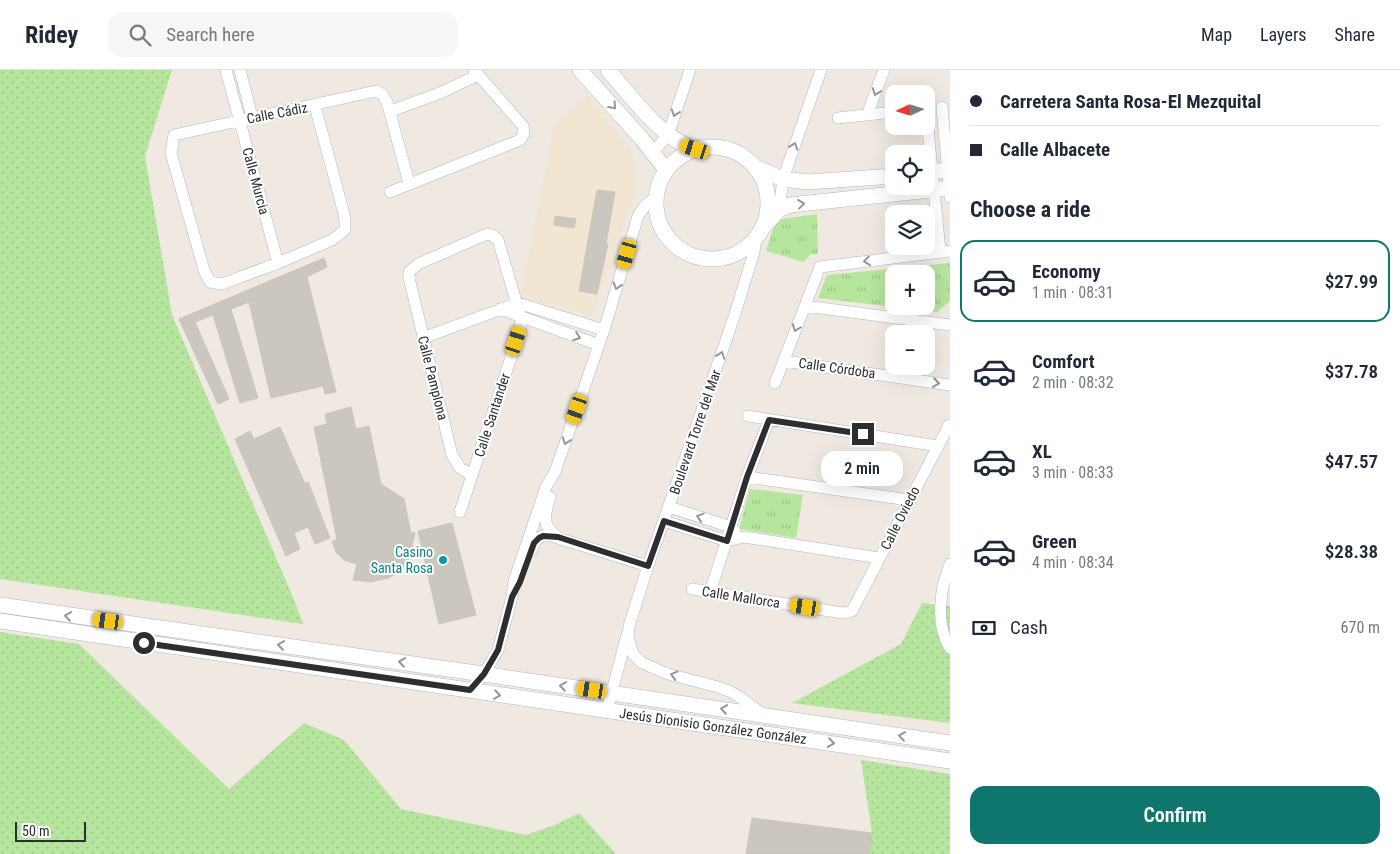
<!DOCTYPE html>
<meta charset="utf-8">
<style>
body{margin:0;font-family:"Roboto Condensed",sans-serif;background:#f6f6f7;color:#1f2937;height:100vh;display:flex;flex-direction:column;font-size:19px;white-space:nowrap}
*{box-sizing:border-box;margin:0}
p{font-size:16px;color:#747a83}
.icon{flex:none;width:28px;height:28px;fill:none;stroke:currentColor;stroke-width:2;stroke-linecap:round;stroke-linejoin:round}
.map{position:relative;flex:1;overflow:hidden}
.sheet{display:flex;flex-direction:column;background:#fff;width:450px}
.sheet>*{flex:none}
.top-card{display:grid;align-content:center;height:110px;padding:0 20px;background:#fff}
.needle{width:32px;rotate:266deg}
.tools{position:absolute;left:885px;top:15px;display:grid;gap:10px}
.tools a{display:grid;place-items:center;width:50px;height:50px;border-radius:10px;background:#fff;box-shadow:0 5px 20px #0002;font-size:25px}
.scale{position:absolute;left:15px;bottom:12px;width:71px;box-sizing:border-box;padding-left:5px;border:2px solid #2e2e2e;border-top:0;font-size:14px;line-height:18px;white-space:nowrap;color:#2e2e2e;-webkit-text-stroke:4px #fff;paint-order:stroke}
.end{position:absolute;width:22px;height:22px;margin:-11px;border:6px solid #2e2e2e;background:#fff;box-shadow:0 0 0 2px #fff}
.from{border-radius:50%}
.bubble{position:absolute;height:35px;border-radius:15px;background:#fff;box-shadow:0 5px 20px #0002;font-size:16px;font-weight:600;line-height:35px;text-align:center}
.car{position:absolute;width:15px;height:30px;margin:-15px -8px;border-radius:6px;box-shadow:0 0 4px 1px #0007;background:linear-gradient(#f5c518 24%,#345 0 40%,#f5c518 0 76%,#345 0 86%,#f5c518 0)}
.top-card b{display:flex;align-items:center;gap:18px;height:48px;font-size:19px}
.top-card b+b{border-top:1px solid #e0e1e3}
.top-card i{width:12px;height:12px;background:#1f2937}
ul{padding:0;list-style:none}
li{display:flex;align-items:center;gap:15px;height:82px;margin:0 10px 8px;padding:0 10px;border:2px solid transparent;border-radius:15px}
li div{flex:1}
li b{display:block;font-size:19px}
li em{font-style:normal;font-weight:600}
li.current{border-color:#0f766e}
li>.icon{width:45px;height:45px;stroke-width:1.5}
h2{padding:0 20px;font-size:22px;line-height:60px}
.pay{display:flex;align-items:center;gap:12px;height:55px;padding:0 20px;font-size:19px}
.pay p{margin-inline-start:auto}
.cta{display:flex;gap:10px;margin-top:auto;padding:10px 20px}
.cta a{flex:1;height:58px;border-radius:15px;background:#0f766e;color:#fff;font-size:20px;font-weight:600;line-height:58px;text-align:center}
header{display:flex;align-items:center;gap:30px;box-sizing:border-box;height:70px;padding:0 25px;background:#fff;border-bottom:1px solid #e0e1e3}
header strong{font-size:24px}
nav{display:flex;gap:28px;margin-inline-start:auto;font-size:18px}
.search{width:350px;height:45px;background:#f6f6f7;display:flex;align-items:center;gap:12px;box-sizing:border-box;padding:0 18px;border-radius:15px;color:#747a83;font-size:19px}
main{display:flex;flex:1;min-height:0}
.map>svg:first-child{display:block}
.education{fill:#f0e6d1}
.grass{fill:url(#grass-dots)}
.park{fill:url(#park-tufts);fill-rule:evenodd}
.building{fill:#cbc7bf;stroke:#cbc5ba}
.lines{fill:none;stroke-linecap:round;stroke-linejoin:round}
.street-casing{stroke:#b4b7c1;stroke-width:12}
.secondary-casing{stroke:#b4b7c1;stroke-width:16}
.street{stroke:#fff;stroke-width:11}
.secondary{stroke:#fff;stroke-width:15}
.oneway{stroke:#969696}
.route{stroke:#2e2e2e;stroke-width:6}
.culture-dot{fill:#0f9aa8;stroke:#fff;stroke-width:2}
.labels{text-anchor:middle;stroke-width:4;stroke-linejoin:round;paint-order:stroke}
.street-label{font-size:14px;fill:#2e2e2e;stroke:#fff}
.culture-label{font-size:14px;fill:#0d838f;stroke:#fff;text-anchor:end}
</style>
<header>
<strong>Ridey</strong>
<div class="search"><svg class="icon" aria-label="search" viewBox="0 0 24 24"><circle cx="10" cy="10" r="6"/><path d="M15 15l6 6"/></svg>Search here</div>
<nav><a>Map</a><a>Layers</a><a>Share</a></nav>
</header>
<main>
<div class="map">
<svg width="950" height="784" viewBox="0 0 950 784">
<defs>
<pattern id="grass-dots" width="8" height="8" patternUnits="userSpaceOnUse" patternTransform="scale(1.25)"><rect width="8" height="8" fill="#b6e59e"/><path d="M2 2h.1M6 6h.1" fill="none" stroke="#9dc588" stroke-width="1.8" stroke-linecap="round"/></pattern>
<pattern id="park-tufts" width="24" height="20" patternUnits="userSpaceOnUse" patternTransform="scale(1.25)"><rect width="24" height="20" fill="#b6e59e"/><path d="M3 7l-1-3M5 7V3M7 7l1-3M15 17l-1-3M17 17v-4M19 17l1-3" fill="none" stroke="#9dc588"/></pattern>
</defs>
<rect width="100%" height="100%" fill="#efe9e1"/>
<path class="education" d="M587 25 630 78 638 102V114L592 247 521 224 554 55Z"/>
<path class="grass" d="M0 0H172L145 86 172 245 295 532 303 554 0 509Z
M922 533 950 536V653L792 633 901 574Z
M0 562 79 574 229 719 304 653 344 670 401 739 526 765 555 755 579 743 616 784H0Z
M861 690 950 704V784H869L872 763Z"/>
<path class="park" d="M817 144 818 184H810L804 192 766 181 776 150Z
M950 193V231L937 242 818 228 827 205ZM894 204H926V236H894Z
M750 419 803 425 796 468 739 459Z"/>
<path class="building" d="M597 120 615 122 606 174H608L597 224 579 221Z
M555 146 576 149 574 158 554 155Z
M324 188 327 197 307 207 336 322 325 324 323 316 271 328 249 232 231 239 258 328 240 333 213 245 195 252 229 329 218 334 179 249Z
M351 337 356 359 369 356 381 414 404 429 411 463 415 462 410 487 402 499 389 508 370 512 353 510 357 494 344 490 336 482 332 471 337 470 314 357 327 354 325 344Z
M280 357 305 414 308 412 330 468 315 474 308 457 294 463 300 479 286 486 235 369 250 361 254 369Z
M452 453 476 545 439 554 418 461Z
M752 748 872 763 869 784H746Z"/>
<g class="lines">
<defs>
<path id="street" d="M226 0 278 193
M240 0 252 47
M315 36 343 140 345 150V160L332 170 278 193 222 214 210 212 204 200 171 83 174 65 376 21 382 24 387 32 409 113
M942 37 950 127
M926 39 940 181
M391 41 440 23 478 5
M867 45 884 0
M838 48 894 42
M653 82 668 65 690 0
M390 122 520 70C524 65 525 61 523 56L474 0
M779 140 783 109 821 0
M756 167 754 182 734 247 648 496 629 556 628 567 633 584 642 593 668 604 718 617 729 621 738 626 764 645
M805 236 950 255
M500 239 599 275
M423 268 518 233 604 260
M784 291 950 315
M775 313 820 197 950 181
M748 346 938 376
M747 407 909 430
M550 427C545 446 540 454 558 467
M669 437 731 457 735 461
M460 442 520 260 521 248 498 170 492 165 487 164 418 194 409 202V208L452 385 460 398 472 405
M664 451 727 471 744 467 879 488
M531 481C534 472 537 466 548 465L648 496
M950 494C940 518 935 555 950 578
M692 519 843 543 852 541 949 355
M710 522 747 407 769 350
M470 620 484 604 498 580 512 527 514 511 546 417 555 402 604 260 638 146 644 137 657 126
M607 640 627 565"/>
<path id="secondary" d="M580 0 642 69 666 100
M608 0C632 27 660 68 695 79
M656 133a56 56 0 1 1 112 0a56 56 0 1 1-112 0Z
M755 97 783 109 808 112 894 106
M926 102 950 100
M764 156 779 140 790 135 950 118
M0 535 476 603 950 673
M0 551C317 599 634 643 950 691"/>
</defs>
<use href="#street" class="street-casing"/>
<use href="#secondary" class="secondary-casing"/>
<use href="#street" class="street"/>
<use href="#secondary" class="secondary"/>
</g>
<defs><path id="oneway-chevron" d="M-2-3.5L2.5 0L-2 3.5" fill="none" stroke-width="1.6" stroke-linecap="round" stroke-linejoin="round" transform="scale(1.25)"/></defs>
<g class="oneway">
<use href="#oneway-chevron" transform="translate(876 22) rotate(111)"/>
<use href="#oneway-chevron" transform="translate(613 36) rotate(48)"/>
<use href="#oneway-chevron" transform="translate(675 43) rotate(109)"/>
<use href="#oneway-chevron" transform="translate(794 76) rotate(-71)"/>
<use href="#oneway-chevron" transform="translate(801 134) rotate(-7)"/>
<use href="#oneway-chevron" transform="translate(867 191) rotate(173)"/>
<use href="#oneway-chevron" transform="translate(617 216) rotate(107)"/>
<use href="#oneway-chevron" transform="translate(796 258) rotate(111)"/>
<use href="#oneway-chevron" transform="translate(577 267) rotate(20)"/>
<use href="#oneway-chevron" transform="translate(721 285) rotate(-71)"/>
<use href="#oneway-chevron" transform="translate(936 313) rotate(8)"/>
<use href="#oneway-chevron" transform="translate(566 371) rotate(109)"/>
<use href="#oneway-chevron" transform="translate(700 447) rotate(-162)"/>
<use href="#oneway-chevron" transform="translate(68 546) rotate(-172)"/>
<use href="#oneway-chevron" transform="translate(281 575) rotate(-172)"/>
<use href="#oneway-chevron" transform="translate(402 592) rotate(-172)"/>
<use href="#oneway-chevron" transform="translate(674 605) rotate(-164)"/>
<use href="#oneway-chevron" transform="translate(563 616) rotate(-172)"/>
<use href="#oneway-chevron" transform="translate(497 625) rotate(8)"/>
<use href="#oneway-chevron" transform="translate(724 639) rotate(-172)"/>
<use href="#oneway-chevron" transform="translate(902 666) rotate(-172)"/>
<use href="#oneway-chevron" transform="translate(831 673) rotate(9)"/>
</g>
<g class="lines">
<path class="route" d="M144 573 470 620 484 604 498 580 512 527 520 512 534 473 539 468 543 466 558 467 648 496 664 451 727 471 747 407 769 350 863 364"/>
</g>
<circle class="culture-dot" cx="443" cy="490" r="5"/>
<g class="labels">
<g class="street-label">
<text transform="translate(277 43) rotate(-11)" y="5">Calle Cádiz</text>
<text transform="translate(256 111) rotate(75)" y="5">Calle Murcia</text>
<text transform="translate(837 298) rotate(8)" y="5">Calle Córdoba</text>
<text transform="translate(433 308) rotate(76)" y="5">Calle Pamplona</text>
<text transform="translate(492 345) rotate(-72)" y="5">Calle Santander</text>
<text transform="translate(695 362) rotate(-71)" y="5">Boulevard Torre del Mar</text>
<text transform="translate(900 448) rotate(-63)" y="5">Calle Oviedo</text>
<text transform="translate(741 527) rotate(9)" y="5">Calle Mallorca</text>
<text transform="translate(713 656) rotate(8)" y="5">Jesús Dionisio González González</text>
</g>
<g class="culture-label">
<text x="433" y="487">Casino<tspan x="433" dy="16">Santa Rosa</tspan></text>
</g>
</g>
</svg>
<div class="tools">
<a><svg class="needle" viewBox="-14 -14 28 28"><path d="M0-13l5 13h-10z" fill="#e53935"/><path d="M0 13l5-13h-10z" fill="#747a83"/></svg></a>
<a><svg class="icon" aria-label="locate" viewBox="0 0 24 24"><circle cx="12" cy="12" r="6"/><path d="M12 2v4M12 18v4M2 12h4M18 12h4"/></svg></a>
<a><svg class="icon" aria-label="layers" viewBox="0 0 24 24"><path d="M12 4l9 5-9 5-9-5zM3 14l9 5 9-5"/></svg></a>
<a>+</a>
<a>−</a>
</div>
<div class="scale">50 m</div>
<i class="end from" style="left:144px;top:573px"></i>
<i class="end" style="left:863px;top:364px"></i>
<div class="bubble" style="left:821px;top:381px;width:82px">2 min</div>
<i class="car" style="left:695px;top:79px;rotate:288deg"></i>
<i class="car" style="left:627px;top:184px;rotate:196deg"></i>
<i class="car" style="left:516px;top:271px;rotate:18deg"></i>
<i class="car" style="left:577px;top:339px;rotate:199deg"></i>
<i class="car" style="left:805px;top:537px;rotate:279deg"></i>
<i class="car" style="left:108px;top:551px;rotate:278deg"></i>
<i class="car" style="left:592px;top:620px;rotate:279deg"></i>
</div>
<section class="sheet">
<div class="top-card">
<b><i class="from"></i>Carretera Santa Rosa-El Mezquital</b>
<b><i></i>Calle Albacete</b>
</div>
<h2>Choose a ride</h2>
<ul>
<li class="current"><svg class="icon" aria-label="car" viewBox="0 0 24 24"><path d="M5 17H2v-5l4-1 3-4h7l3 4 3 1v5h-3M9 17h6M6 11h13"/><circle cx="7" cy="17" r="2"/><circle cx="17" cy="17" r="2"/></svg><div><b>Economy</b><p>1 min · 08:31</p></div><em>$27.99</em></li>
<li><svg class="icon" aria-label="car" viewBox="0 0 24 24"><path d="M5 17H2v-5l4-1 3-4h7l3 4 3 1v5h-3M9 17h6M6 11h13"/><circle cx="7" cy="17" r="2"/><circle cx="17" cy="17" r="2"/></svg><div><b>Comfort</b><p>2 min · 08:32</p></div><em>$37.78</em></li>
<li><svg class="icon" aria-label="car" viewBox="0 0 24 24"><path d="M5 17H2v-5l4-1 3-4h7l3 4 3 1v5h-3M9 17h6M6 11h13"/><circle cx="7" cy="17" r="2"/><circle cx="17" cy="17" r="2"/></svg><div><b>XL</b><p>3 min · 08:33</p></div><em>$47.57</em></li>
<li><svg class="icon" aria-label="car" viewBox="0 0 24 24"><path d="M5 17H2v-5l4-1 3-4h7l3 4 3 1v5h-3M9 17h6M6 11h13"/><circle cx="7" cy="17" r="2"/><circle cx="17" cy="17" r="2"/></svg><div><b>Green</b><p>4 min · 08:34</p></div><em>$28.38</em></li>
</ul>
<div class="pay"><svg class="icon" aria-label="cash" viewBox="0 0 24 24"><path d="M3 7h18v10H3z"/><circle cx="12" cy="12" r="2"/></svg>Cash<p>670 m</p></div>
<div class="cta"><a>Confirm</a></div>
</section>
</main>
